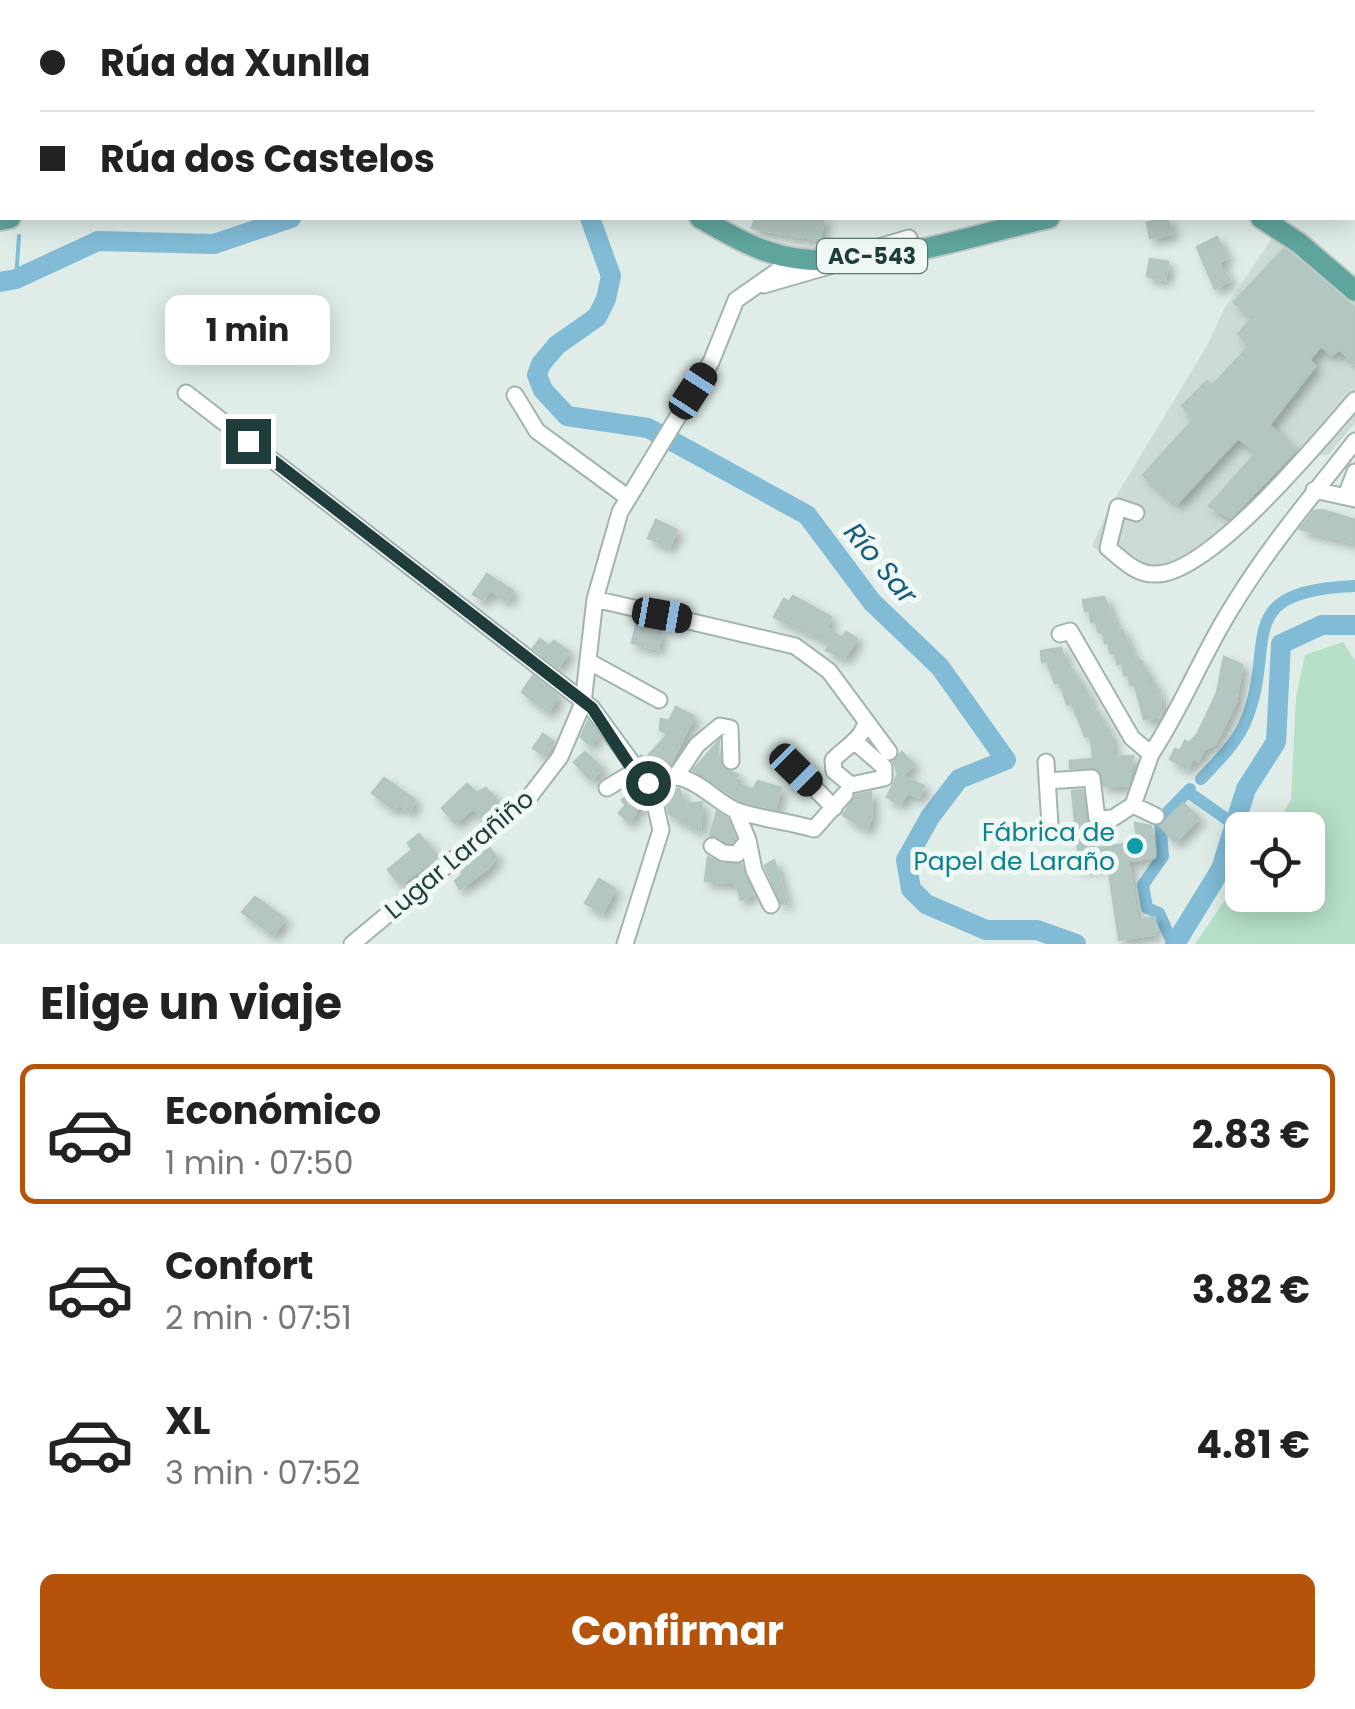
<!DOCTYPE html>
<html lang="es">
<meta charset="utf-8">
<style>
body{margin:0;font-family:Poppins,sans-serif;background:#f6f6f6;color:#222;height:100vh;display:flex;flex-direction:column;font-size:38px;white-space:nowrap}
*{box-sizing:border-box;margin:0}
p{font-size:32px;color:#767676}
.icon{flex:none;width:55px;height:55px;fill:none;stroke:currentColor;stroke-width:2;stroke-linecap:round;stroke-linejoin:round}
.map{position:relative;height:944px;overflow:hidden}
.side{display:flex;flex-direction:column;background:#fff;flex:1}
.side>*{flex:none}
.top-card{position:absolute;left:0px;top:0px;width:1355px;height:220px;box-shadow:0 5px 25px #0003;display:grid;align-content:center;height:220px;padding:0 40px;background:#fff}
.controls{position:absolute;left:1225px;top:812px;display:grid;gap:20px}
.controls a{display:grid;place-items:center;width:100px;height:100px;border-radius:15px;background:#fff;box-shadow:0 5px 25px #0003;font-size:50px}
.end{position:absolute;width:45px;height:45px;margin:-22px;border:12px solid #1e3d3a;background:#fff;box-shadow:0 0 0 5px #fff}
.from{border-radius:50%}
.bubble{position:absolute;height:70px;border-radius:15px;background:#fff;box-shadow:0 5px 25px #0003;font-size:32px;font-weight:700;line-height:70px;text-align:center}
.car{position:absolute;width:30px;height:60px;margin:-30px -15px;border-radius:12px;box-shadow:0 0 8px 2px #0007;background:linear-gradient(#222 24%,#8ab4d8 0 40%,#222 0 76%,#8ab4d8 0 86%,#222 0)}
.top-card b{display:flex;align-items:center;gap:35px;height:95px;font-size:38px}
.top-card b+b{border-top:2px solid #e0e0e0}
.top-card i{width:25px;height:25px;background:#222}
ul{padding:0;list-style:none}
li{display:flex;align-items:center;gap:30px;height:140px;margin:0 20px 15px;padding:0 20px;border:5px solid transparent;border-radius:15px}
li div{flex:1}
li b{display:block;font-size:38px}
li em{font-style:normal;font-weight:700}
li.active{border-color:#b45309}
li>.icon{width:90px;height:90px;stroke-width:1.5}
h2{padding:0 40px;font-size:45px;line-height:120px}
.button{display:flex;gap:20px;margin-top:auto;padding:20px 40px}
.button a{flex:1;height:115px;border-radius:15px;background:#b45309;color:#fff;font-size:40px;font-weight:700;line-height:115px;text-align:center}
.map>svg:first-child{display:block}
.built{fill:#cddbd7}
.green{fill:#b5dfc7}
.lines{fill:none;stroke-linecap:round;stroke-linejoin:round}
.stream{stroke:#81bbd6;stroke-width:4}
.canal{stroke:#81bbd6;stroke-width:12}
.river{stroke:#81bbd6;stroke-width:20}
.building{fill:#b4c6c1;stroke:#b1c6c0;stroke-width:2.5;filter:url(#shadow)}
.minor-casing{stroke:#a1b4b0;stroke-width:19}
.major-casing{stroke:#c0c9c8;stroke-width:24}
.minor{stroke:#fff;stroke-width:15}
.major{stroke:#5fa59e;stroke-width:20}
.route{stroke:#1e3d3a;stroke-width:12}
.culture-dot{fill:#0f9aa8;stroke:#eff8f5;stroke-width:4}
.labels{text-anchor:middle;stroke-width:10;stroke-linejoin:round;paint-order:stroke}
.shield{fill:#eff8f5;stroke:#5d7572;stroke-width:2.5}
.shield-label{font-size:22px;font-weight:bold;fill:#1e3d3a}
.culture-label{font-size:25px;fill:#0d838f;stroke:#eff8f5;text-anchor:end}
.street-label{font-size:25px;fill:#1e3d3a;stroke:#eff8f5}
.water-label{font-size:28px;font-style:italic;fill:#145b7e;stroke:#eff8f5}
</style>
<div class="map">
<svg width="1355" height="944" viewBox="0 0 1355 944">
<defs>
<filter id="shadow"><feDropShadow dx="5.5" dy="5.5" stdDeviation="5" flood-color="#0004"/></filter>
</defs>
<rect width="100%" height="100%" fill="#dfece8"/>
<path class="built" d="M0 0H208L209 2H2V62Z
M1275 234 1355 307V423L1328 455H1319L1183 575 1158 580 1137 577 1092 546 1109 508 1208 344 1224 309Z"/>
<path class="green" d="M340 0H527L539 2H339Z
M782 0H949L952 2H781Z
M1229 0H1355V188L1352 2Z
M1343 642 1355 661V944H1195L1242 875V895H1308V830H1272L1291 800 1296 697 1305 655Z"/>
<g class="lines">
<path class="stream" d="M917 2 918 0
M0 86 2 93
M16 279 19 236"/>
<path class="canal" d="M1201 779C1216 763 1234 746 1244 725 1280 646 1226 591 1355 586
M1188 792 1235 825
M1173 944 1159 913 1147 908 1143 885 1163 856 1160 820 1190 789"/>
<path class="river" d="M590 218 611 276 606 299 597 317 557 345 541 364 537 375 543 390 567 416 648 428 807 515 872 602 940 667 1006 760 959 779 930 817 906 860 911 889 926 904 986 930H1037L1076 944
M0 282 16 279 98 241 214 244 291 218
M1175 944 1221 869 1246 789 1276 742 1281 644 1322 625H1355"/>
</g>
<path class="building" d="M755 218H824L820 240 752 228Z
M1167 218 1172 234 1150 238 1147 223Z
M1217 237 1227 258 1218 263 1230 280 1215 289 1197 247Z
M1284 249 1355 308V363L1339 349 1332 355 1321 346 1309 360 1315 366 1269 425 1295 451 1231 517 1209 506 1257 452 1238 438 1177 503 1143 475 1194 419 1182 406 1207 381 1212 386 1250 345 1238 334 1253 317 1234 302Z
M1150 259 1168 262 1165 280 1147 276Z
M1322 510 1355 520V543L1300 529 1314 511Z
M656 520 677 530 669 547 648 538Z
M487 574 513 591 506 601 491 590 483 600 473 594Z
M793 596 831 617 826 627 842 638 846 632 857 639 844 658 826 650 831 643 774 617 784 599 789 602Z
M1104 597 1117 630H1122L1136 662 1142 661 1143 673 1148 672 1149 684 1155 683 1156 695 1160 694V717L1144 719 1135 685H1130L1129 674 1124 675 1123 663 1117 664 1116 653H1110L1109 642 1105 643 1103 632H1098L1097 621 1091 622 1090 611H1085L1083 600Z
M636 625 661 631 658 649 632 643Z
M540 639 549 646 554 641 569 652 558 667 533 648Z
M1061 648 1068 670 1073 669 1075 680H1080L1081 691 1086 690 1093 712H1099L1100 723H1105L1106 734H1111L1113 757 1133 756 1128 785 1104 786 1098 768H1070V761L1093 759 1091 735 1085 736 1072 703 1067 704 1060 682 1055 683 1047 661 1042 662 1041 651Z
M1224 657 1242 665 1236 702 1215 744 1203 750 1198 761 1193 758 1188 769 1170 759 1175 749 1180 751 1185 741 1189 743 1197 735 1217 693Z
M533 676 558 696 548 712 522 692Z
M676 707 694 716 671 762 658 754 666 768 654 773 640 755 646 758 668 734 660 730 661 719 669 721Z
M588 721 598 735 590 745 581 737Z
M543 734 554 742 545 756 533 748Z
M719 741 716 760 725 770 738 775 733 782 753 790 758 781 781 788 775 809 740 800 693 770Z
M585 752 602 769 591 780 574 762Z
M902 752 914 765 901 776 924 786 919 797 907 793 900 804 887 797 898 774 894 762Z
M384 778 415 800 409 812 399 804 393 809 372 793Z
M467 784 477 793 486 788 497 800 482 817 473 808 455 823 442 808Z
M674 789H679L686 805 702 802 700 831 669 814 666 799Z
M638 790 643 801 629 822 619 813 626 805 622 800Z
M1082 790 1092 849 1138 842 1135 823 1151 826 1155 857 1128 861 1137 920 1155 917V934L1119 940 1108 864 1080 868 1072 791Z
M871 792V818L866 829 843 815 856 795Z
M1183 803 1199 818 1175 842 1160 826Z
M717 812 727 818 735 838 732 842 710 835Z
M419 834 438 857 400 884 388 870 412 850 408 843Z
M490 848 496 857 489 867 460 889 455 881 462 875 461 870Z
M708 857 721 864H741L753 894 741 900 736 883 705 881Z
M774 860 787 904H782L765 866Z
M599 879 615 889 602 913 585 903Z
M255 897 285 919 273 935 242 912Z"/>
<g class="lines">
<defs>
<path id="minor" d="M153 0 154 2
M280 2V0
M677 2 678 0
M1212 2 1213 0
M0 201H2
M865 251 909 238
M764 285 833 265
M186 393 592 708 652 790 661 830 625 944
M515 395 537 431 627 497
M1314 490 1355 499
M1346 496 1355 472
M1136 513 1118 507 1108 548C1122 559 1135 574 1154 574 1208 577 1319 441 1355 400
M595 599 795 646 829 671 889 752
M1060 634 1070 631 1132 738 1151 754C1183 706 1203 652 1234 604 1270 545 1313 495 1355 441
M588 661 659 700
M854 741 884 767V778L851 785 834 771 833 760C845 747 863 739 866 721
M1151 754 1133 805 1156 816
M1046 762 1050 825
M783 764 797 770 834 808
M676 776 697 745 720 726 730 728 731 761
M1047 781 1092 778 1097 819 1113 818 1133 805
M607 788 635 771
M652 790C679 756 710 799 735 810 754 818 792 822 814 829L845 794
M748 840 754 870 771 905
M712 846 723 853 737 854 748 840 736 811
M352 944 530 796 560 757 583 703 595 599 620 512 711 362 736 300 789 263"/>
<path id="major" d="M700 218C726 233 753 249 783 256 869 274 966 236 1049 218
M1261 218 1299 243 1355 291
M0 220 10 218"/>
</defs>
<use href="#minor" class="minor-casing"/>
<use href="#major" class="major-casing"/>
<use href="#minor" class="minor"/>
<use href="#major" class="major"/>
</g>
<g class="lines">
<path class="route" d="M248 441 592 708 632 769 648 783"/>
</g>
<circle class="culture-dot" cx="1135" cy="846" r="10"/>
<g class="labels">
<rect class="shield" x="817" y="239" width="110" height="34" rx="8"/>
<g class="shield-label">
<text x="872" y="264">AC-543</text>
</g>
<g class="culture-label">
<text x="1115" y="841">Fábrica de<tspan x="1115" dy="29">Papel de Laraño</tspan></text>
</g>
<g class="street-label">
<text transform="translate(459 854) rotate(-40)" y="9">Lugar Larañiño</text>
</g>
<g class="water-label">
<text transform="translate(881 563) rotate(50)" y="10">Río Sar</text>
</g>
</g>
</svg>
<div class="controls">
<a><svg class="icon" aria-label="locate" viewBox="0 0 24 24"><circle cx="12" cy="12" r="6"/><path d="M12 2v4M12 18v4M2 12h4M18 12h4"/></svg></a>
</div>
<i class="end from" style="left:648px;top:783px"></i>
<i class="end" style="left:248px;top:441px"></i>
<div class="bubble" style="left:165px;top:295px;width:165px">1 min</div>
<i class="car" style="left:693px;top:391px;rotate:33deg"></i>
<i class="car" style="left:662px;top:615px;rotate:100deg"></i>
<i class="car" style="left:796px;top:770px;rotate:135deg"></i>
<div class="top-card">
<b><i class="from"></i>Rúa da Xunlla</b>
<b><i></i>Rúa dos Castelos</b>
</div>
</div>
<section class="side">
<h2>Elige un viaje</h2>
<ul>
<li class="active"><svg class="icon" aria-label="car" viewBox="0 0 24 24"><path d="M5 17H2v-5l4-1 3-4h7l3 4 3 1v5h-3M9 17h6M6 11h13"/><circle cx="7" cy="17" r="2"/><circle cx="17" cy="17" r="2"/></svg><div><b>Económico</b><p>1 min · 07:50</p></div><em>2.83 €</em></li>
<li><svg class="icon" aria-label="car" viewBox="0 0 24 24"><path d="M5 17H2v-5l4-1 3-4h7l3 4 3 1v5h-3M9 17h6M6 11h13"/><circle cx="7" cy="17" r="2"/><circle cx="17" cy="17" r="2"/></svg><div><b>Confort</b><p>2 min · 07:51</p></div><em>3.82 €</em></li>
<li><svg class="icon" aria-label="car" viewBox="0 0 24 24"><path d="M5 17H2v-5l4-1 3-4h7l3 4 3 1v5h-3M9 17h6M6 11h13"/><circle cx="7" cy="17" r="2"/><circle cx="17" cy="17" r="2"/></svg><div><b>XL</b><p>3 min · 07:52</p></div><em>4.81 €</em></li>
</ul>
<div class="button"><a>Confirmar</a></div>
</section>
